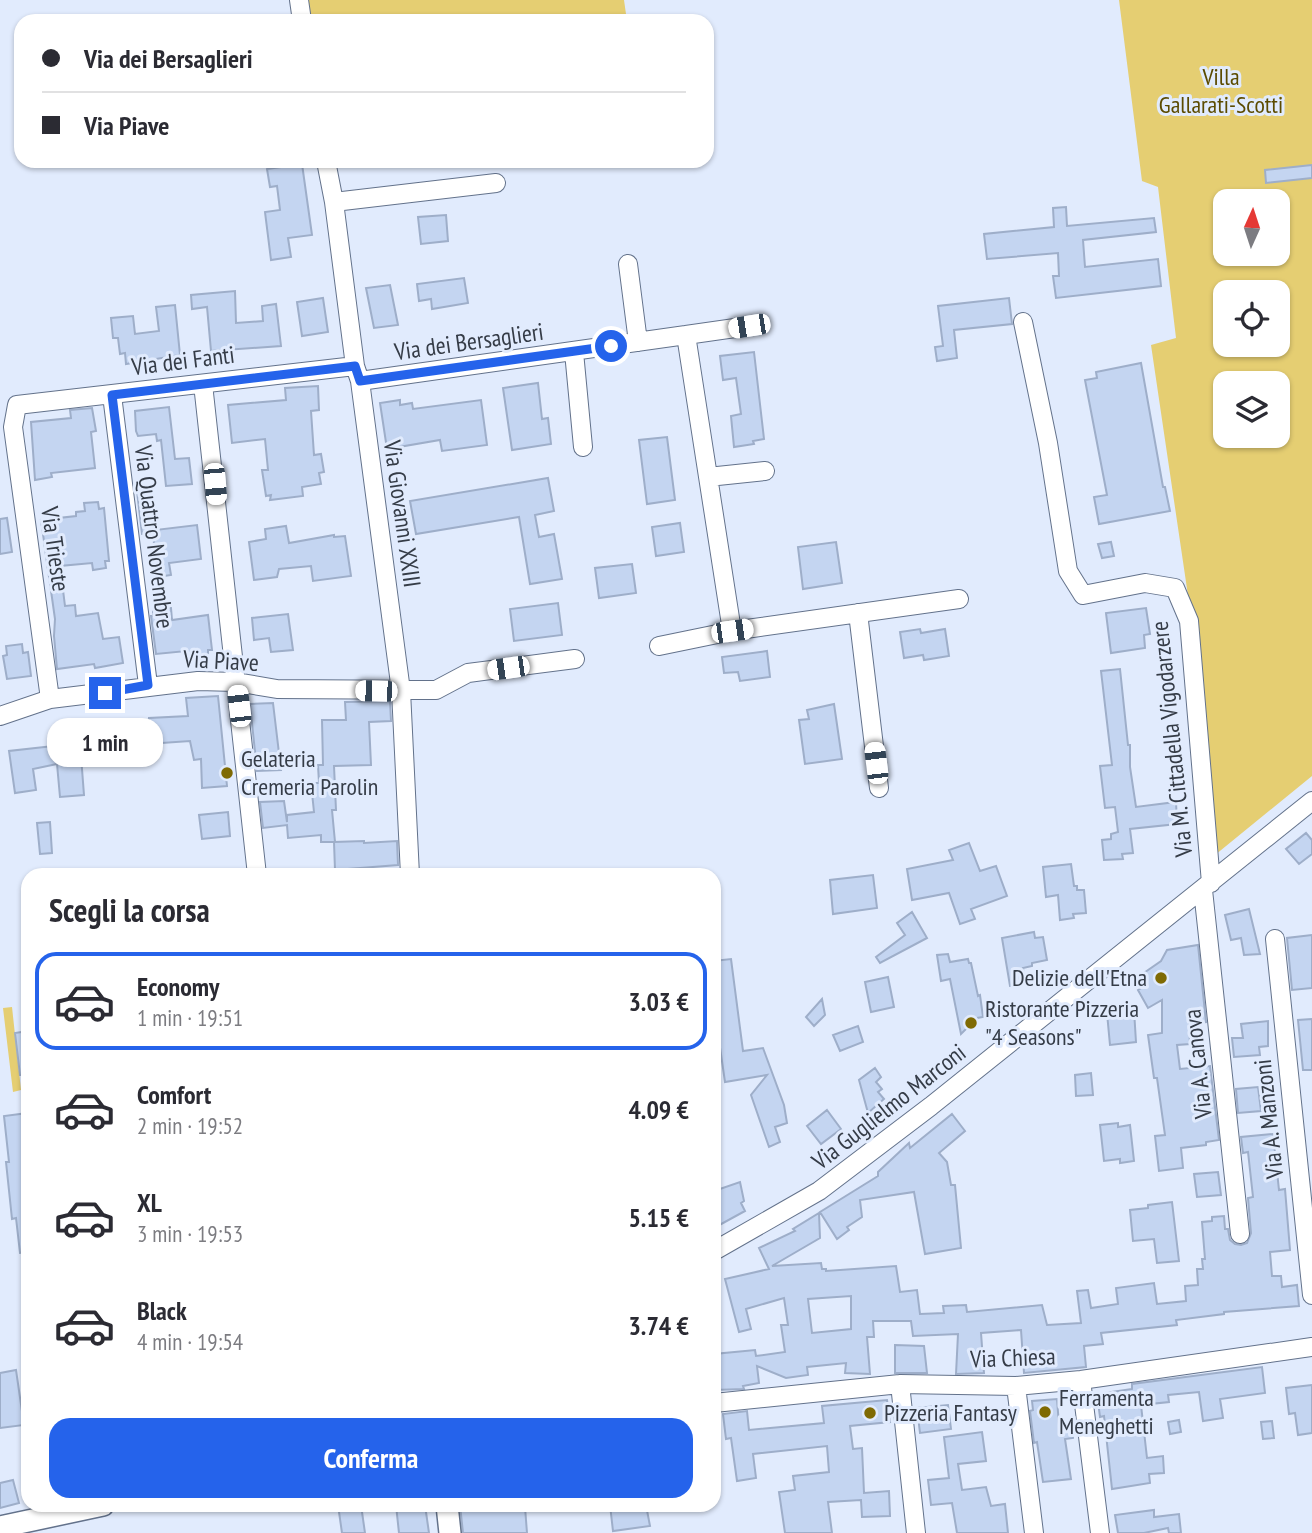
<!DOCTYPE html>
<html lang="it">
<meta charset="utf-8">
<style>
body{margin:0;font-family:"PT Sans Narrow",sans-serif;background:#f7f7f7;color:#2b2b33;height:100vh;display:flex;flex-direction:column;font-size:26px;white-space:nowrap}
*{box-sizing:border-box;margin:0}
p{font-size:23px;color:#7c7c81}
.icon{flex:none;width:38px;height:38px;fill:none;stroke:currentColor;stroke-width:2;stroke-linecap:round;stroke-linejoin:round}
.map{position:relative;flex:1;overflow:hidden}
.sheet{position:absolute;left:21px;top:868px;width:700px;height:644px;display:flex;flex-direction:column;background:#fff;border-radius:21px;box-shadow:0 2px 5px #0004}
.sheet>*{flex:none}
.top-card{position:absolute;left:14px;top:14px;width:700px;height:154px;border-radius:21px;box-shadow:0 2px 5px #0004;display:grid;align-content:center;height:154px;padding:0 28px;background:#fff}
.needle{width:46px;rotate:3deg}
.fabs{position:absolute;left:1213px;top:189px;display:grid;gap:14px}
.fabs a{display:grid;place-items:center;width:77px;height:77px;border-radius:14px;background:#fff;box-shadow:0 2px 5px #0004;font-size:35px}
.end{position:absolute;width:32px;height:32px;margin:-16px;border:9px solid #2563eb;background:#fff;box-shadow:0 0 0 4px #fff}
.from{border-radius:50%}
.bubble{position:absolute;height:49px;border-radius:21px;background:#fff;box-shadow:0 2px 5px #0004;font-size:23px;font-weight:800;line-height:49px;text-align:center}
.car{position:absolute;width:21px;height:42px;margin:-21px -10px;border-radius:9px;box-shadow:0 0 5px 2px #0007;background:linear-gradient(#fff 24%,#345 0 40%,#fff 0 76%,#345 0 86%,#fff 0)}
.top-card b{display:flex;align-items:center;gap:24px;height:66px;font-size:26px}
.top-card b+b{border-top:2px solid #e1e1e2}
.top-card i{width:18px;height:18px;background:#2b2b33}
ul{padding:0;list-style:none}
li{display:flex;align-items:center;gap:21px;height:98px;margin:0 14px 10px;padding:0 14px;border:4px solid transparent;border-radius:21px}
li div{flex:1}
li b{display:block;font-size:26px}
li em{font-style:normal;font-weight:800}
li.on{border-color:#2563eb}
li>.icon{width:63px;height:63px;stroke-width:1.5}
h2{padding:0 28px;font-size:32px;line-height:84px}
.cta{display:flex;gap:14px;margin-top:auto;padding:14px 28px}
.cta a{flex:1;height:80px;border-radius:21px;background:#2563eb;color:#fff;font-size:28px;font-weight:800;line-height:80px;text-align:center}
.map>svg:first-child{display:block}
.green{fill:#e5ce72;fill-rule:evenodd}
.building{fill:#c4d5f1;stroke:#9eaec9;stroke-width:2;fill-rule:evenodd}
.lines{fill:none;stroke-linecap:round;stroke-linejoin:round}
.minor-casing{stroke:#63728b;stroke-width:20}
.major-casing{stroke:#63728b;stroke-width:24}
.minor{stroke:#fff;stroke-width:18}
.major{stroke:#fff;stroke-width:21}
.route{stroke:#2563eb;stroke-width:9}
.poi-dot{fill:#7f6a03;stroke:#e1ebfd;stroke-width:2.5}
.labels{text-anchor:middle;stroke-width:6;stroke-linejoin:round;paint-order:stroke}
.park-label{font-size:24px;fill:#5b4b00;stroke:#e1ebfd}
.street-label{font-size:24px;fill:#353c47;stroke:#e1ebfd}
.poi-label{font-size:24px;fill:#353c47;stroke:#e1ebfd;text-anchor:start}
</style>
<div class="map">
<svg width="1312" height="1533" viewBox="0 0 1312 1533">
<rect width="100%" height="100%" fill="#e1ebfd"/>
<path class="green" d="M306 0H624L627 21H310Z
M1119 0H1312V776L1215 855 1190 609 1151 345 1176 338 1158 187 1142 181ZM1225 201H1278V254H1225ZM1225 292H1278V345H1225ZM1225 383H1278V436H1225Z
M12 1007 21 1090 13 1092 3 1008Z"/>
<path class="building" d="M302 164 312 235 288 238 291 257 271 260 265 212 280 210 277 186 270 187 267 169Z
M1312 165V178L1266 183 1265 170Z
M1066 207 1067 226 1154 218 1156 232 1083 240 1085 267 1158 259 1161 286 1056 298 1053 276H1059L1058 253 987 259 984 234 1054 227 1053 208Z
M446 215 448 241 421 244 418 217Z
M464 278 468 303 432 309 431 299 419 301 417 284Z
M390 285 398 325 374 328 366 288Z
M235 291 236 323 263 321 262 306 276 304 281 346 211 351 207 307 192 309 191 295Z
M323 298 328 332 302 336 297 302Z
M1009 298 1012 324 954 330 957 358 937 361 935 347 943 346 938 306Z
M175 305 180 355 126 364 125 353 120 354 118 338H113L111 318 133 316 135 334 159 331 156 307Z
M754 352 764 439 753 441 754 444 734 447 731 416 741 414 736 378 723 380 720 356Z
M1141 363 1163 487H1165L1170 511 1099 524 1094 497 1107 495 1085 380 1097 378 1096 372Z
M538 383 542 419 548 418 551 444 512 450 503 388Z
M318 386 319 410 311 411 314 455 321 454 324 472 319 473 321 484 302 487 303 496 270 500 271 495 266 496 262 470H268L265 439 232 443 228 405 286 400 285 388Z
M400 400V405L412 403 413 409 481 400 487 445 442 451 440 440 387 449 380 403Z
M169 407 175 459 189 458 192 484 166 486 161 440 157 441 156 434 138 436 136 431 135 411Z
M92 408 96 431 91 432 95 468 51 473 52 477 35 480 31 422 71 418 70 410Z
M667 437 675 500 647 504 639 440Z
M548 478 554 511 535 515 539 537 554 534 562 579 530 584 519 517 416 534 410 501Z
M150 489 156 530 197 525 201 559 169 563 171 575 157 577 153 533 142 534 137 491Z
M98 502 99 509 104 508 109 561H105L106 568 93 570 92 563 60 566 65 606 75 605 76 616 98 613 103 639 119 637 123 663 95 668 94 664 57 669 54 636 55 619 41 520 76 516V512L85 511 84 503Z
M7 518 12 552 0 554V519Z
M680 523 684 552 656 556 652 527Z
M286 526 289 543 334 535V537L345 536 351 576 313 581 311 566 279 569 277 577 254 580 249 542 266 539 265 529Z
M836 542 842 583 803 589 798 547Z
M1111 542 1114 556 1102 558 1098 544Z
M632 564 636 593 599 598 595 568Z
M558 603 562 635 514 641 510 609Z
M171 608 172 620 208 615 212 650H208V654L186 656V651L156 654 151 616H153V610Z
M1146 608 1150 634 1144 635 1145 648 1111 653 1106 613Z
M288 614 293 650 271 652 269 638 254 640 252 618Z
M920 629 921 633 945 629 949 656 924 660 923 655 904 658 900 632Z
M22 644 23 653 28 652 31 676 7 679 3 656 7 655 6 646Z
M767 651 770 677 740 681 738 672 724 673 722 657Z
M1120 669 1128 745H1130V767L1136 807 1176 802 1177 824 1130 829 1133 853 1122 854 1123 859 1104 860 1102 840 1111 839V834L1118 832 1115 807 1105 808 1100 766 1112 765 1101 671Z
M218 696 227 786 202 788 201 759 194 760 190 741 133 745 134 759 109 761 107 739 122 737V732L149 730V718L188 716 186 698Z
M390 701 391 721 369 722 371 765 334 766 336 810H332L335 842H321V835L288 838 287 825 263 828 260 802 284 801 287 822V815L314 812 311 783H319L318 765H323L322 720H346L345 702Z
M273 703 281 770 257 771 250 704Z
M834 704 842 759 805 764 799 720 809 719 807 710Z
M80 743 84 795 60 797 57 764 33 769 36 790 15 793 9 751Z
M228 812 230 836 202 839 199 815Z
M50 822 52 853 40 854 37 823Z
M1306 833 1312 840V854L1299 864 1286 849Z
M364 841V843L397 841 398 865 335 870 334 842Z
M969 843 980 871 996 866 1007 896 971 909 975 919 960 924 949 893 912 900 907 869 953 860 949 850Z
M1071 864 1074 886H1077V890H1084L1086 913 1073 914 1074 918 1060 920 1058 895 1046 897 1043 867Z
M873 875 877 908 833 914 830 880Z
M1249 909 1260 954 1244 955 1241 938 1231 940 1225 915Z
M912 912 927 938 880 963 876 957 905 935 897 923Z
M1034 932 1035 938 1043 937 1047 960 1032 963V966L1023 968 1025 984 1010 986 1002 938Z
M1312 935V988L1292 990 1287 938Z
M1198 945 1206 1022 1189 1024 1190 1044 1177 1045 1180 1069 1210 1066 1219 1140 1206 1142V1145L1181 1148 1183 1168 1159 1171 1155 1136 1165 1135 1157 1078H1154L1148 1035 1162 1033V1000L1148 1008 1138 990 1143 987 1138 977 1161 961 1167 950Z
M948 954 950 962 968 959 969 963H971L978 996 980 995 983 1017 977 1018 961 1034 950 979 941 981 937 955Z
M731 959 743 1051 763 1048 784 1105 787 1123 775 1127 780 1142 769 1147 751 1095 767 1075 725 1082 714 1006V961Z
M888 977 894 1007 871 1012 865 982Z
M822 999 825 1015 814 1026 806 1017Z
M1134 1010 1136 1042 1110 1045 1107 1013Z
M1312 1019V1070H1303L1298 1020Z
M1268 1021V1046L1259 1047 1260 1055 1234 1057 1232 1038H1243L1241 1024Z
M858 1026 863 1042 840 1051 833 1035Z
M28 1031V1075H20L15 1033Z
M875 1068 881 1077 876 1082 882 1089 878 1092 884 1099 868 1113 859 1080Z
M1091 1073 1093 1095 1076 1096 1075 1075Z
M1258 1087 1261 1111 1238 1113 1236 1089Z
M827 1110 841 1129 821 1144 807 1126Z
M28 1113V1252L20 1253 16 1218 12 1219 6 1162H9L4 1116Z
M952 1114 965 1131 939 1153 947 1162 951 1185H955L961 1248 925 1254 914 1192 860 1200 862 1217 847 1227 849 1230 837 1239 820 1212 878 1176V1172L909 1143 910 1148Z
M1118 1123V1127L1130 1125 1134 1161 1120 1163V1159L1104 1161 1100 1125Z
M1273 1134 1279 1190 1285 1189 1290 1250 1270 1252 1272 1276H1281L1282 1287 1297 1285 1299 1306 1224 1312V1314L1176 1320 1177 1325 1101 1333 1103 1344 1084 1346 1086 1367 1024 1373 1021 1330 981 1333 984 1373 956 1374 958 1334 913 1336 911 1321H873L874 1337H867L870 1374 845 1373 846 1363 807 1367 808 1375 786 1378 757 1366 759 1383 743 1386 744 1389 714 1390V1354L755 1350 756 1356 785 1352 781 1325H788L784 1298 746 1309 751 1329 739 1332 725 1279 769 1269 759 1248 795 1231 793 1229 819 1213 820 1238 772 1266 821 1263 822 1269H826V1271L896 1266 900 1292 917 1290 920 1314 944 1313 943 1306 966 1305 967 1312 1042 1305 1047 1325 1081 1323 1077 1291 1088 1290 1091 1308 1118 1304 1116 1288 1154 1283 1157 1304 1186 1301 1185 1286 1198 1285 1197 1269H1203L1202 1259H1205L1202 1222 1212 1221V1217L1224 1216 1225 1229H1228L1230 1240 1235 1244 1241 1245 1247 1243 1251 1233 1248 1198 1253 1197 1248 1152 1243 1153 1241 1137ZM851 1296V1329L812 1333 808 1299Z
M1218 1172 1221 1195 1197 1197 1194 1174Z
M740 1182 744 1201 741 1203 745 1211 714 1228V1191Z
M1172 1202 1179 1261 1157 1263 1154 1239 1133 1241 1130 1210 1148 1208V1205Z
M895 1345 924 1346 927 1373H895Z
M1262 1367 1265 1393 1220 1399 1223 1418 1203 1421 1199 1392 1168 1395 1169 1402 1141 1405 1147 1458 1163 1456 1164 1473 1149 1474 1150 1483 1112 1489 1104 1416 1100 1417 1097 1394 1132 1389V1384Z
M16 1370 24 1425 0 1428V1373Z
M1312 1385V1433L1298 1435 1295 1413 1289 1414 1286 1388Z
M1057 1399 1059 1425H1061L1062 1428 1072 1427 1073 1438 1065 1439 1071 1479 1043 1482 1037 1442 1034 1443 1030 1411 1033 1410 1032 1401Z
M887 1400 890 1422 850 1426 853 1449 862 1448 864 1493 889 1491 890 1516 862 1517 861 1500 828 1502 832 1533H785L779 1492 795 1490 793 1476 829 1472 827 1446 753 1454 756 1478 737 1481 731 1438 726 1439 723 1414 747 1411 749 1430 824 1423 822 1406Z
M948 1405 951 1429 920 1433 917 1408Z
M1179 1420 1181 1432 1170 1434 1168 1422Z
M1272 1421 1274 1438 1263 1439 1261 1422Z
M982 1432 986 1461 958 1464 962 1490 986 1487 991 1506 1005 1504 1008 1533H957L952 1503 931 1505 928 1480 949 1478 944 1437Z
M13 1480 19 1503 0 1508V1483Z
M338 1505H361L365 1533H342Z
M396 1505H425L429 1533H399Z
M460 1505 525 1507 527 1533H463Z
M610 1505H646L650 1526 613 1531Z
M1154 1510V1517L1179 1514 1181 1533H1169L1168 1528 1144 1533H1118L1115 1515Z"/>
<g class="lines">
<defs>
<path id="minor" d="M299 0 302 21
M326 161 334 202 355 366 360 381 401 691 410 875
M334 202 496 183
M628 264 638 342
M1023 322 1048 443 1068 571 1083 595 1145 583 1175 588 1189 621 1211 883
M686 335 749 326
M574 352 583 447
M360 381 686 335 732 631 959 599
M203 384 257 875
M112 395 148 685
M708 477 765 471
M858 613 879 788
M659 646 732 631
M50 699 13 427 17 405 355 366
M0 716 50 699 198 681 236 682 277 689 436 690 468 673 575 659
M1203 890 1240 1234
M1275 939 1312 1295
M714 1251 819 1191 931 1106 1312 801
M1081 1380 1100 1533
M900 1384 916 1533
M1016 1386 1034 1533
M714 1403 900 1384 1016 1386 1081 1380 1312 1347"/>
<path id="major" d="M447 1505 450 1533
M0 1527 103 1505"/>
</defs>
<use href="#minor" class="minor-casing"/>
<use href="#major" class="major-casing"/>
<use href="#minor" class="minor"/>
<use href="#major" class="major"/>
</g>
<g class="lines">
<path class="route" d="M105 693 148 685 112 395 355 366 360 381 611 346"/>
</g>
<g class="poi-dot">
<circle cx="227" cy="773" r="7"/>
<circle cx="1161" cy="978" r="7"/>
<circle cx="971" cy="1023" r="7"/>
<circle cx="1045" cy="1412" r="7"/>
<circle cx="870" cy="1413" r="7"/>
</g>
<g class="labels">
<g class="park-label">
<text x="1221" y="85">Villa<tspan x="1221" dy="28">Gallarati-Scotti</tspan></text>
</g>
<g class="street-label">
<text transform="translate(469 342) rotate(-8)" y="8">Via dei Bersaglieri</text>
<text transform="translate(183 361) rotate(-7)" y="8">Via dei Fanti</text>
<text transform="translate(402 514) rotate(82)" y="8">Via Giovanni XXIII</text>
<text transform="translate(154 537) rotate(83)" y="8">Via Quattro Novembre</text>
<text transform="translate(55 549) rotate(82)" y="8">Via Trieste</text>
<text transform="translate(221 661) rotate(3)" y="8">Via Piave</text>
<text transform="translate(1172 739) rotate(-96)" y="8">Via M. Cittadella Vigodarzere</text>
<text transform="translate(1198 1064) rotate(-96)" y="8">Via A. Canova</text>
<text transform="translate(889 1107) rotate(-38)" y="8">Via Guglielmo Marconi</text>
<text transform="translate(1269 1119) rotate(-96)" y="8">Via A. Manzoni</text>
<text transform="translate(1013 1358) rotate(-2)" y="8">Via Chiesa</text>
</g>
<g class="poi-label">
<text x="241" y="767">Gelateria<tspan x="241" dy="28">Cremeria Parolin</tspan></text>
<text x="1147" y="986" text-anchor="end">Delizie dell'Etna</text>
<text x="985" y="1017">Ristorante Pizzeria<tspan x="985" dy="28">"4 Seasons"</tspan></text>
<text x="1059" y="1406">Ferramenta<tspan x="1059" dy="28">Meneghetti</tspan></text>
<text x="884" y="1421">Pizzeria Fantasy</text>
</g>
</g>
</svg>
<div class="fabs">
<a><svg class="needle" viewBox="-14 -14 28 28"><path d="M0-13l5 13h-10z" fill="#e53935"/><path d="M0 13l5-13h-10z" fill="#7c7c81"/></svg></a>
<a><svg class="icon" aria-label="locate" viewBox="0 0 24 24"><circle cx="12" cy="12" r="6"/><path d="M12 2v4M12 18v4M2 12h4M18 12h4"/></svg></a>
<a><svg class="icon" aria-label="layers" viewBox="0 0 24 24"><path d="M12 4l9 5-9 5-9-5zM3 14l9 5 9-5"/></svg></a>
</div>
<i class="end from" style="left:611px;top:346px"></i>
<i class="end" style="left:105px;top:693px"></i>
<div class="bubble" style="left:47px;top:718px;width:116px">1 min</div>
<i class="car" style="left:749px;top:326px;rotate:261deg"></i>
<i class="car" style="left:215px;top:484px;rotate:175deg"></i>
<i class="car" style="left:732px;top:631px;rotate:82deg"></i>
<i class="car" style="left:508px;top:668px;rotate:262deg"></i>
<i class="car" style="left:376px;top:691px;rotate:271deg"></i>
<i class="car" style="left:239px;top:706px;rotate:353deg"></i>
<i class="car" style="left:876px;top:763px;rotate:353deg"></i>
<div class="top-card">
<b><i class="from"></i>Via dei Bersaglieri</b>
<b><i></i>Via Piave</b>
</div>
<section class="sheet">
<h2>Scegli la corsa</h2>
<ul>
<li class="on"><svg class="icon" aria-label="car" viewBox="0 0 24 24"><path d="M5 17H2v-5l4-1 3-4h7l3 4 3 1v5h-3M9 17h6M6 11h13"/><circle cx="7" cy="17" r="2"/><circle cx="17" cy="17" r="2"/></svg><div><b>Economy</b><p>1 min · 19:51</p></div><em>3.03 €</em></li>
<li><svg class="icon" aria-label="car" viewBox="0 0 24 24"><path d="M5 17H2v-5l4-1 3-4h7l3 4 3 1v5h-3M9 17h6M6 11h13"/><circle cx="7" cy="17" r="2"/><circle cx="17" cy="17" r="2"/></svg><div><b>Comfort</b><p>2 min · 19:52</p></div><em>4.09 €</em></li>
<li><svg class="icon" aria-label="car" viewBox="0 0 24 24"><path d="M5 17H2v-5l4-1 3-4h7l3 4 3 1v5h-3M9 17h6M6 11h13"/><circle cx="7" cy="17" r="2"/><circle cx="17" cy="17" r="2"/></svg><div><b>XL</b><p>3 min · 19:53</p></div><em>5.15 €</em></li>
<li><svg class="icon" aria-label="car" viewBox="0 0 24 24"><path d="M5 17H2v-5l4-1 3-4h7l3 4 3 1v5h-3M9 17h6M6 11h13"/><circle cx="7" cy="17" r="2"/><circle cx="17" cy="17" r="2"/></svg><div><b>Black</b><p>4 min · 19:54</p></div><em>3.74 €</em></li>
</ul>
<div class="cta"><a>Conferma</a></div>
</section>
</div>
